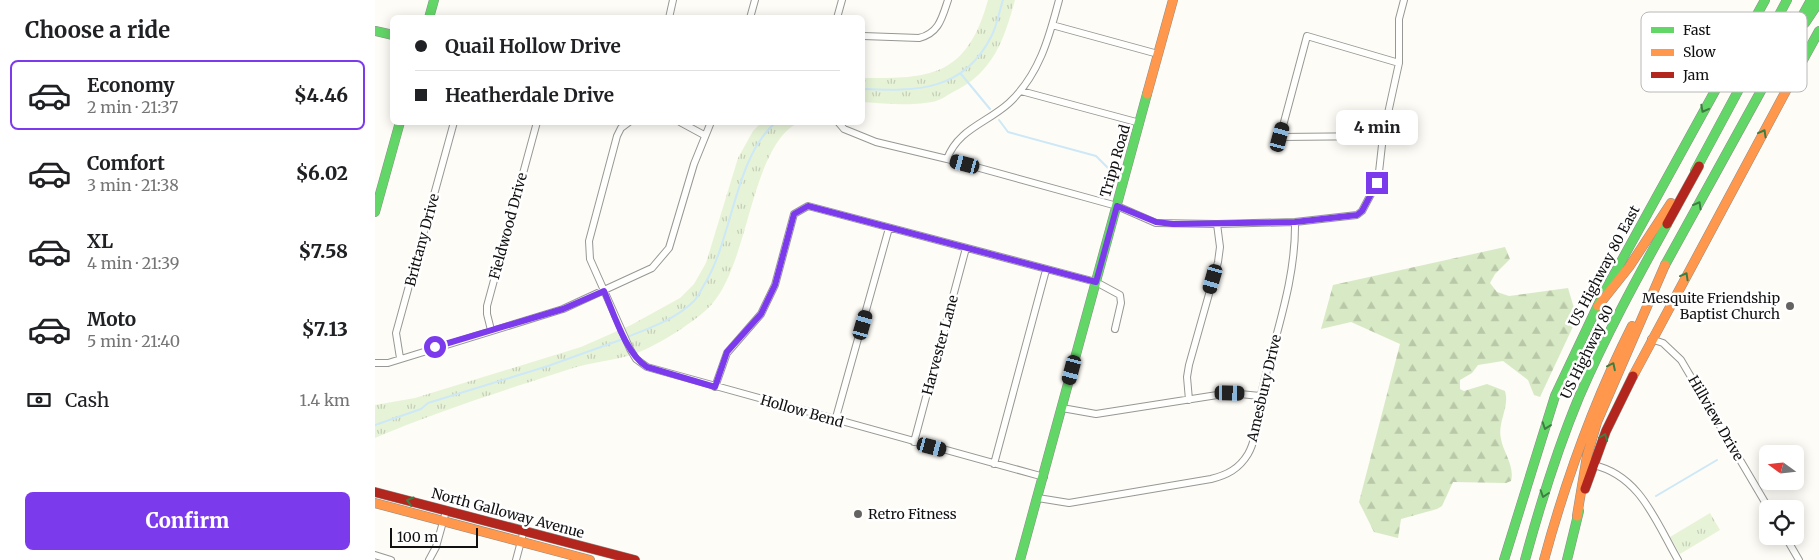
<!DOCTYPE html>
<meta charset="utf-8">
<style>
body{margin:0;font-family:Merriweather,serif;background:#f2f2f2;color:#202124;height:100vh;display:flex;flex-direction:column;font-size:19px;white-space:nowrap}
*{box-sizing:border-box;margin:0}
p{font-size:16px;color:#757577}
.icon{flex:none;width:28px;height:28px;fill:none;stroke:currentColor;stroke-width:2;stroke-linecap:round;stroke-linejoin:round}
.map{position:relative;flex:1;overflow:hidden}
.side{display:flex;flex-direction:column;background:#fff;width:375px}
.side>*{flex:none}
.hud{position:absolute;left:15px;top:15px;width:475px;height:110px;border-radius:8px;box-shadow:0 2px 12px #0003;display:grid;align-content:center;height:110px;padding:0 25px;background:#fff}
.needle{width:32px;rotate:285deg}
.controls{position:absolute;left:1384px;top:445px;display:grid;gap:10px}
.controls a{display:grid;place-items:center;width:45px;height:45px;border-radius:8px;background:#fff;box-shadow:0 2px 12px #0003;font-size:25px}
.scale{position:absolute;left:15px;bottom:12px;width:88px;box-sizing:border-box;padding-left:5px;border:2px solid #111;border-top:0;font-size:14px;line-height:18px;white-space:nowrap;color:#111;-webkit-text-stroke:4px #fff;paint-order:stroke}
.end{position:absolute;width:22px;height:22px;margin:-11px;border:6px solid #7c3aed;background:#fff;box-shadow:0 0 0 2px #fff}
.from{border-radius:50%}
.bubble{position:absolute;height:35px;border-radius:8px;background:#fff;box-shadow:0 2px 12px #0003;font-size:16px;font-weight:800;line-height:35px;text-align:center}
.car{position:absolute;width:15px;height:30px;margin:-15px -8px;border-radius:6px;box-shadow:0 0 4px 1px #0007;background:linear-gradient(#222 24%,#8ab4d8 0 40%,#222 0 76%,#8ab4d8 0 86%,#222 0)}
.hud b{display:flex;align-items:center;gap:18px;height:48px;font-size:19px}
.hud b+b{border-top:1px solid #e0e0e0}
.hud i{width:12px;height:12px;background:#202124}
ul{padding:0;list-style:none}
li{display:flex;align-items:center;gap:15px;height:70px;margin:0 10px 8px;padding:0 15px;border:2px solid transparent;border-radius:8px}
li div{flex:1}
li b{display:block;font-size:19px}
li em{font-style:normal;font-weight:800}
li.active{border-color:#7c3aed}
li>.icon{width:45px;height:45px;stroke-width:1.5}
h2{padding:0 25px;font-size:22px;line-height:60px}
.pay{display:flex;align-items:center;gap:12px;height:55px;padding:0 25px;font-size:19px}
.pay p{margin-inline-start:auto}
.action{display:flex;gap:10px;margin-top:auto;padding:10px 25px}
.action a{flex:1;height:58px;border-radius:8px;background:#7c3aed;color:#fff;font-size:20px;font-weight:800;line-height:58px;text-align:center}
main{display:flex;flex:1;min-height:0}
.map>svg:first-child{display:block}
.grass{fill:url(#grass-tufts)}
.forest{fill:url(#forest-firs)}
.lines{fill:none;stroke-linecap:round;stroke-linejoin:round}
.stream{stroke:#cde8f7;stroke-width:2}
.street-casing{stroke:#979795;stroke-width:8}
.fast-casing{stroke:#8e8d8b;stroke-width:10}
.slow-casing{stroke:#8e8d8b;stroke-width:10}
.jam-casing{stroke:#8e8d8b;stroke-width:10}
.street{stroke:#fffffe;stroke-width:6}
.fast{stroke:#63d668;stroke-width:9}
.slow{stroke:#ff974d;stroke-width:9}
.jam{stroke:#b3261e;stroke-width:9}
.oneway{stroke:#3e7d41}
.route{stroke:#7c3aed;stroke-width:6}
.poi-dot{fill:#646362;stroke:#fff;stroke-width:2}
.labels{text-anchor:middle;stroke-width:5;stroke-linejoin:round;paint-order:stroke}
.street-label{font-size:14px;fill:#111;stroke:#fff}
.poi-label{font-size:14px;fill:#111;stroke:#fff;text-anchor:end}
.key{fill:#fff;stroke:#b8b8b8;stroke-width:1}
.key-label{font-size:14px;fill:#111}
</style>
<main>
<section class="side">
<h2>Choose a ride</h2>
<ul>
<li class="active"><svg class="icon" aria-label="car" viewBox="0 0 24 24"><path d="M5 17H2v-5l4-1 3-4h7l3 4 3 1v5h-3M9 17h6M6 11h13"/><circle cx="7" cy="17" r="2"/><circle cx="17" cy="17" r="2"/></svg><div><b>Economy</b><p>2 min · 21:37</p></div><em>$4.46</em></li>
<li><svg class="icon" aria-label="car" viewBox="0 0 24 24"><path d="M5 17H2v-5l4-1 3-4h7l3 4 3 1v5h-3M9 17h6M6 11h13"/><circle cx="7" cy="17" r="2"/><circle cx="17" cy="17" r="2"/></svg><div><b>Comfort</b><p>3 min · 21:38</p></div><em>$6.02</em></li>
<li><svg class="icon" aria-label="car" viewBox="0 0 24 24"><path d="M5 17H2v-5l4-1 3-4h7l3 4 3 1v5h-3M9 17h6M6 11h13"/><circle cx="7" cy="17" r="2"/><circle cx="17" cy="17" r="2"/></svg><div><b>XL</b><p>4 min · 21:39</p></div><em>$7.58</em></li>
<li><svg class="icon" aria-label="car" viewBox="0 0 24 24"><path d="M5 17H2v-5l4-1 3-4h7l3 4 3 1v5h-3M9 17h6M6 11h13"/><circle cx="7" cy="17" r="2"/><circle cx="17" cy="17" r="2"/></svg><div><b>Moto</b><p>5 min · 21:40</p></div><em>$7.13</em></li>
</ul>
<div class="pay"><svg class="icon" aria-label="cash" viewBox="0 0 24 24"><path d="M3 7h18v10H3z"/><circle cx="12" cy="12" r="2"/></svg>Cash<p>1.4 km</p></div>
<div class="action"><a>Confirm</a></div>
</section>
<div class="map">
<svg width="1444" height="560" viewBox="0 0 1444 560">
<defs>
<pattern id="grass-tufts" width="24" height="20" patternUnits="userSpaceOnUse" patternTransform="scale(1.25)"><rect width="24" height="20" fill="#e7f3d7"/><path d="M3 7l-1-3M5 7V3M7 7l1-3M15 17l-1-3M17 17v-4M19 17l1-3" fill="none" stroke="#c5cfb8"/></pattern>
<pattern id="forest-firs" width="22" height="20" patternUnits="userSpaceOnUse" patternTransform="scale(1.25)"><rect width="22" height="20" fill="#d8eac5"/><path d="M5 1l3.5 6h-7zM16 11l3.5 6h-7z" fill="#b8c8a8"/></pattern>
</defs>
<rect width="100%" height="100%" fill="#fdfcf7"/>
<path class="grass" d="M613 0H640C629 40 618 73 578 92 571 96 564 101 557 102 534 106 511 104 488 102V78C558 79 592 75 613 0Z
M386 123H422C375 150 375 260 337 304 322 321 283 345 262 353 239 361 215 362 192 370 127 391 63 411 0 438V405L40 398 206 347 256 325 305 298 319 284 331 263 363 158 378 131Z
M1335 513 1345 530 1305 554 1295 537Z"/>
<path class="forest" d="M1130 247 1135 259 1120 274 1115 283 1122 292 1134 296 1193 288 1202 318 1165 397 1159 395 1153 380 1128 361 1103 365 1097 373 1085 380V389L1089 391 1112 384 1130 391C1135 407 1122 422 1126 439 1128 452 1140 466 1136 481L1131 483 1078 482 1067 506 1062 509 1026 519 1023 538 999 532 984 502 1025 344 976 322 946 329 958 285Z"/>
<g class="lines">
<path class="stream" d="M586 74 615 109
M488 89C541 91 588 92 616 37 622 26 624 12 628 0
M624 120 633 132 721 156 739 174
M252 337C275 328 301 319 319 301 323 297 326 290 329 285 358 239 359 158 401 122
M0 425 46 409 53 403 173 366 248 339
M1281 496 1342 460"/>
<defs>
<path id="street" d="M294 18 298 0
M375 18 380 0
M462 18 467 0
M677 25 783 54
M488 36 544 38C564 33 567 18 573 0
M646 91 765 123
M254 122 246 128 242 136 214 241 215 259 255 349 261 359 272 367 669 477
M305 122 329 135
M463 122 469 129 501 142 572 159 742 206 781 223 842 224 920 222 982 215 987 211 1003 181 1008 136 1024 63V19L1029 0
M1008 136 905 137 932 36 1024 63
M572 159C583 129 612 123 634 103 664 75 674 38 684 0
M116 330 112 314V306L162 122
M1276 339 1288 343 1306 360 1394 509
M25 358 21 333 79 122
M0 363H13L188 309 277 268 294 248 319 164 336 122
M340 387 352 353 386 314 400 285 419 214 433 206 721 282 745 295 746 303 740 329
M814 400 812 377 814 365 843 262 845 247 842 224
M687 408 721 414 855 393 885 396
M460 421 514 228
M539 442 591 248
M619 464 671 270
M1218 465C1265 475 1281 522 1303 560
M663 498 694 503 836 479C852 475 864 469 873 454 883 437 881 414 886 395 899 337 921 282 920 222
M1410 536 1424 560
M0 555 16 560
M54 560 61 547 71 511
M141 560 149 530"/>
<path id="fast" d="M54 18 59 0
M1430 23 1444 2
M0 31 18 35
M1412 89 1444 31
M1320 171 1412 0
M0 212 25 122
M1290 265 1436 0
M1231 289 1390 0
M645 560 772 94
M1129 560 1180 396 1225 301
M1150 560C1165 505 1182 450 1204 397 1230 337 1261 280 1292 224
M1192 560 1204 511"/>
<path id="slow" d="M772 94 798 0
M1223 306 1254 267 1296 203
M1258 376 1412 89
M0 503 215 560
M1202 516 1212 456 1222 422 1290 265
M1169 560C1191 479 1219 401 1257 326"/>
<path id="jam" d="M1292 224 1324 166
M1210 489 1231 431 1258 376
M0 492 260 560"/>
</defs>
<use href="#street" class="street-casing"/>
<use href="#fast" class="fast-casing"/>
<use href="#slow" class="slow-casing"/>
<use href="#jam" class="jam-casing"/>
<use href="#street" class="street"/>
<use href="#fast" class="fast"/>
<use href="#slow" class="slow"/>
<use href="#jam" class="jam"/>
</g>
<defs><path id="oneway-chevron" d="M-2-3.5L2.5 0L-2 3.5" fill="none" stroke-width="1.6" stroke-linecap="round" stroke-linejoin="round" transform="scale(1.25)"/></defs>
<g class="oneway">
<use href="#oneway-chevron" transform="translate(1329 109) rotate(118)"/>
<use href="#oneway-chevron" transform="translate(1388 133) rotate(-61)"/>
<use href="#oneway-chevron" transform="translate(1323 205) rotate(-61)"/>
<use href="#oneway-chevron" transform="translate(1310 276) rotate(-61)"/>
<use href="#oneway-chevron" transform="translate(1237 366) rotate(-64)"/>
<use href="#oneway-chevron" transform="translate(1171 426) rotate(109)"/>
<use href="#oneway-chevron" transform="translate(1229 437) rotate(-69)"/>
<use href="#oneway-chevron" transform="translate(1169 494) rotate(108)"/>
<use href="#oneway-chevron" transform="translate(35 501) rotate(-164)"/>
</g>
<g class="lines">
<path class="route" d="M60 347 188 309 229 291C239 314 251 354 272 367L340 387 352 352 386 314 400 285 419 214 433 206 721 282 742 206 781 222 798 224 920 222 982 215 987 211 1002 183"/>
</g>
<g class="poi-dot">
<circle cx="1415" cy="306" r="5"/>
<circle cx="483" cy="514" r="5"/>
</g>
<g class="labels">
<g class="street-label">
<text transform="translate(740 161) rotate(-74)" y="5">Tripp Road</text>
<text transform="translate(133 226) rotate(-75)" y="5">Fieldwood Drive</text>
<text transform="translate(47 240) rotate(-75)" y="5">Brittany Drive</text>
<text transform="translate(1229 266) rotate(-62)" y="5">US Highway 80 East</text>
<text transform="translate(565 345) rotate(-75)" y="5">Harvester Lane</text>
<text transform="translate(1212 352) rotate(-64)" y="5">US Highway 80</text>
<text transform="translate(889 388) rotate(-77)" y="5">Amesbury Drive</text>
<text transform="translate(427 411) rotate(16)" y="5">Hollow Bend</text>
<text transform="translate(1341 418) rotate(60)" y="5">Hillview Drive</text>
<text transform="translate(133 513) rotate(15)" y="5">North Galloway Avenue</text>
</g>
<g class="poi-label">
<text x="1405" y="303">Mesquite Friendship<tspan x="1405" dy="16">Baptist Church</tspan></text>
<text x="493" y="519" text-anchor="start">Retro Fitness</text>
</g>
</g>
<rect x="1266" y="12" width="166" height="80" rx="8" class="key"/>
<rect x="1276" y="27" width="23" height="6" fill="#63d668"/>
<rect x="1276" y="49" width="23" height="7" fill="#ff974d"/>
<rect x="1276" y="72" width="23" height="6" fill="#b3261e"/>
<g class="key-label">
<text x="1308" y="35">Fast</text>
<text x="1308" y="57">Slow</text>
<text x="1308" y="80">Jam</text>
</g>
</svg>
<div class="controls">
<a><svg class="needle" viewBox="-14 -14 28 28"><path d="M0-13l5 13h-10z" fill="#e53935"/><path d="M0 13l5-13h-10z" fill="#757577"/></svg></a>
<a><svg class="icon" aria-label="locate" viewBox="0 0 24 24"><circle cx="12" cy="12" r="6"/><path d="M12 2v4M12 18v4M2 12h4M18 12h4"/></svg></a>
</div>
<div class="scale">100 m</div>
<i class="end from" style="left:60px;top:347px"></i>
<i class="end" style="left:1002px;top:183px"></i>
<div class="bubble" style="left:961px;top:110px;width:82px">4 min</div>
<i class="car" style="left:905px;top:137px;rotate:15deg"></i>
<i class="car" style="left:590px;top:164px;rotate:285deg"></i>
<i class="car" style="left:838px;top:279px;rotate:196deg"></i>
<i class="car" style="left:488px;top:325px;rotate:16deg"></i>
<i class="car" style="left:697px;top:370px;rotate:195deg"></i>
<i class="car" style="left:855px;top:393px;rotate:91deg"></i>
<i class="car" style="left:557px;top:447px;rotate:105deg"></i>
<div class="hud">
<b><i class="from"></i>Quail Hollow Drive</b>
<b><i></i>Heatherdale Drive</b>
</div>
</div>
</main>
